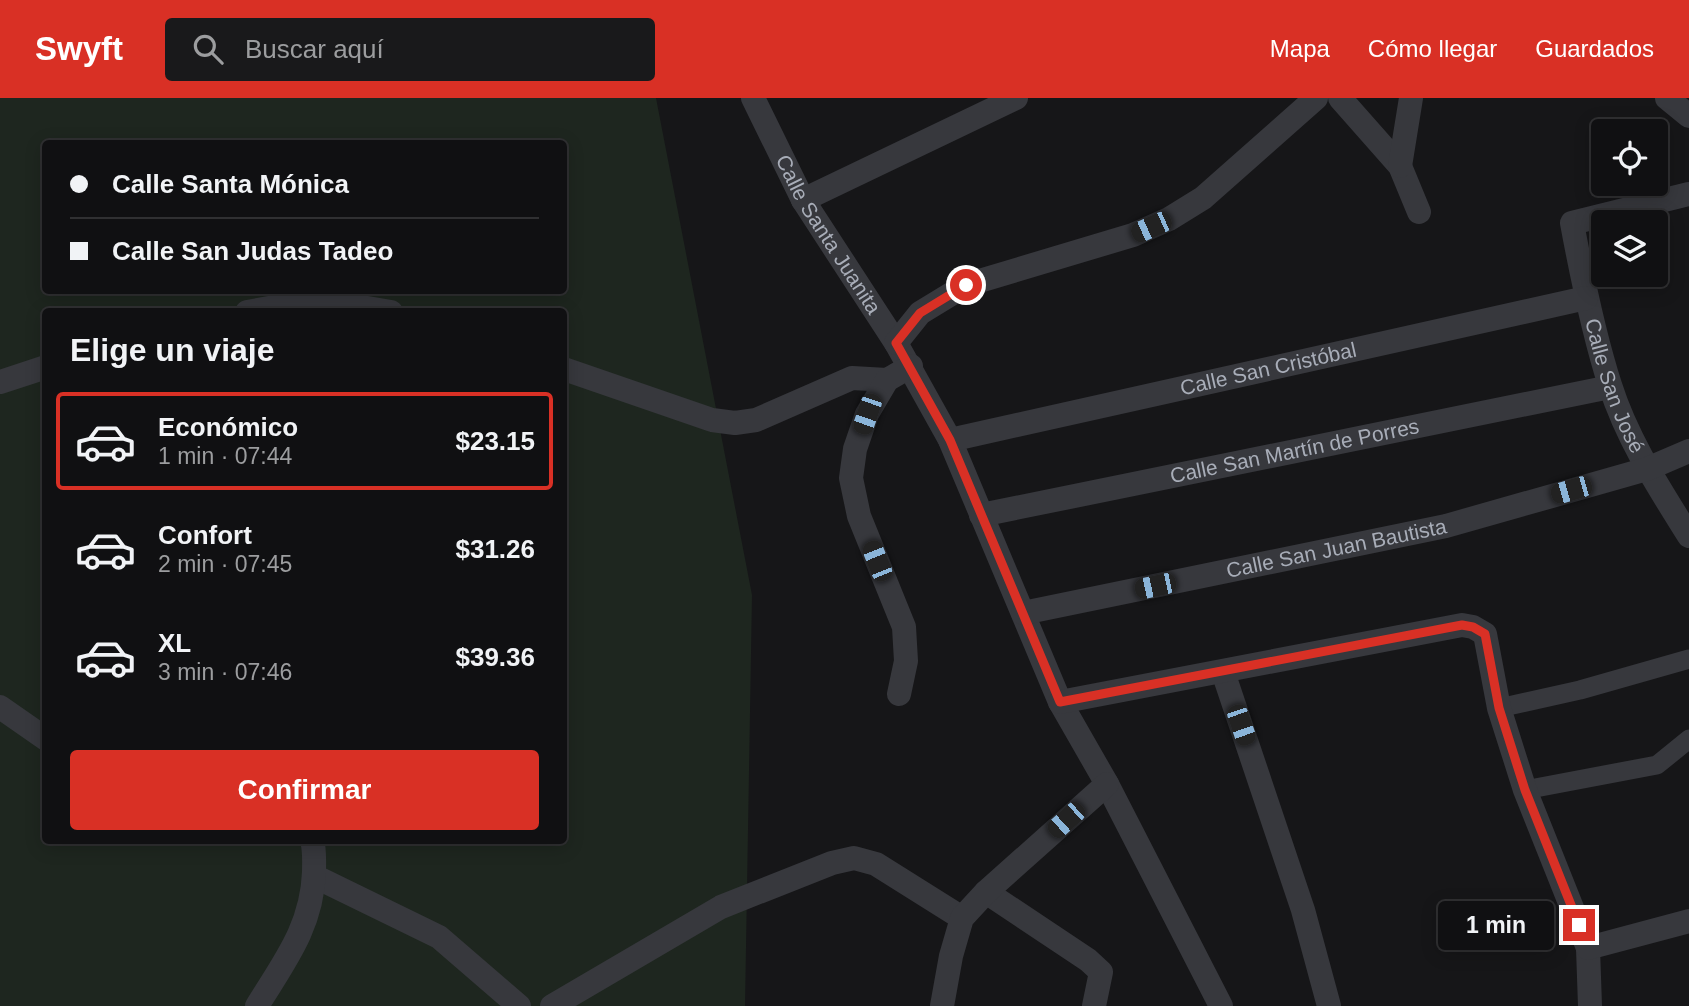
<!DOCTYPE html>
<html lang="es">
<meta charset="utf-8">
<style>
body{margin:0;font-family:Helvetica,sans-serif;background:#19191b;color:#f1f3f6;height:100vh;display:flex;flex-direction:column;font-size:26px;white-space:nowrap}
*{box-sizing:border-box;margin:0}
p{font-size:23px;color:#9c9d9f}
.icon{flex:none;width:38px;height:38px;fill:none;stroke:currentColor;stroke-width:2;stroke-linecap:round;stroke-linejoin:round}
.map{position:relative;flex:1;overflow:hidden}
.details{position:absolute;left:42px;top:210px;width:525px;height:536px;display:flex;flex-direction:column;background:#101012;border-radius:7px;box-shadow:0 4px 18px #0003,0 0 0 2px #303032}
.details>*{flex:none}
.hud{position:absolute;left:42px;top:42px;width:525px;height:154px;border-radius:7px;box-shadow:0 4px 18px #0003,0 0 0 2px #303032;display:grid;align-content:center;height:154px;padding:0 28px;background:#101012}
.fabs{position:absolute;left:1591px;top:21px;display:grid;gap:14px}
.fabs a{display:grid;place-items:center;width:77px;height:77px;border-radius:7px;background:#101012;box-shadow:0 4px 18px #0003,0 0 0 2px #303032;font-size:35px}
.end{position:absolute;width:32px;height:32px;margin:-16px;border:9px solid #d93025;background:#fff;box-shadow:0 0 0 4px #fff}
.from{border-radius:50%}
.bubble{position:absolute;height:49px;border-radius:7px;background:#101012;box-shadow:0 4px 18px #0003,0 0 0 2px #303032;font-size:23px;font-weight:600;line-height:49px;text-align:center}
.car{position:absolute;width:21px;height:42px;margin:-21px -10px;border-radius:9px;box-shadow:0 0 5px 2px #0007;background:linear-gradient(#222 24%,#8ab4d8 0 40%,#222 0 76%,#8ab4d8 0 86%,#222 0)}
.hud b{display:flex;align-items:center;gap:24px;height:66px;font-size:26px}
.hud b+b{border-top:2px solid #303032}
.hud i{width:18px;height:18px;background:#f1f3f6}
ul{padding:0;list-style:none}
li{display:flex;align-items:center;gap:21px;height:98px;margin:0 14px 10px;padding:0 14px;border:4px solid transparent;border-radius:7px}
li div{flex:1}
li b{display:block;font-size:26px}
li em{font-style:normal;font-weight:600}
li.selected{border-color:#d93025}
li>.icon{width:63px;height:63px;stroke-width:1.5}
h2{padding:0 28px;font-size:32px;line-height:84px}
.button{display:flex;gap:14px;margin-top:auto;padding:14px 28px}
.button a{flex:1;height:80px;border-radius:7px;background:#d93025;color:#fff;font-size:28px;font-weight:600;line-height:80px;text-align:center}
header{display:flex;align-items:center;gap:42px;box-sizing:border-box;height:98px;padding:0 35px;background:#d93025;color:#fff}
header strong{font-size:33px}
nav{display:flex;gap:38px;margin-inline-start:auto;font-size:24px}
.search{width:490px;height:63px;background:#19191b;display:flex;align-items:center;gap:18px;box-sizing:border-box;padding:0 24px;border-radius:7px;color:#9c9d9f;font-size:26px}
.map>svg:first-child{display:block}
.green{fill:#1e261f;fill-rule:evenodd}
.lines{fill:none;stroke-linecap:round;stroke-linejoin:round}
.pedestrian{stroke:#37383d;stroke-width:19}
.minor{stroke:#37383d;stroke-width:24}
.route{stroke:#d93025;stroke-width:9}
.labels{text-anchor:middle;stroke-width:6;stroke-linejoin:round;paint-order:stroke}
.street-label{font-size:21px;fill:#a8adb8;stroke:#111113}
</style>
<header>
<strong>Swyft</strong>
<div class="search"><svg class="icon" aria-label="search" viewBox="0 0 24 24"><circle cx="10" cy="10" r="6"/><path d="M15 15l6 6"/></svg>Buscar aquí</div>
<nav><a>Mapa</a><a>Cómo llegar</a><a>Guardados</a></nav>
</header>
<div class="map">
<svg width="1689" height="908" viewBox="0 0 1689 908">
<rect width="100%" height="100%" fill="#161618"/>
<path class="green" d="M0 0H656L752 497 745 908H0ZM46 46H564V192H46ZM46 214H564V742H46Z"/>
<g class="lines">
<path class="pedestrian" d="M1499 610 1580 592 1689 561
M1525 692 1657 667 1689 641"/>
<g class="minor">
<path id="s1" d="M753 0 803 102 896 245 950 342 1060 604 1107 686 1221 908"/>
<path d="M1340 0 1400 68 1419 114"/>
<path d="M1667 0 1689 18"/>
<path d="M1400 68 1411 0"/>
<path id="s2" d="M1689 96 1572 125C1582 179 1593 234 1610 287 1627 341 1659 390 1689 438"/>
<path d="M803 102 1016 0"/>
<path d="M247 214 280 208 344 206 391 214"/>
<path d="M896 245 920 215 966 187 1133 137 1169 121 1203 100 1316 0"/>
<path d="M564 271 712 322 735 325 756 322 852 280 887 282"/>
<path d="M0 284 46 269"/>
<path id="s3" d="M950 342 1586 200"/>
<path id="s4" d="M981 417 1610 289"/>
<path id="s5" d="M1023 515 1446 428 1647 371 1689 353"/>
<path d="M1223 574 1303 812 1329 908"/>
<path d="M899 596 906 563 904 529 859 418 851 380 855 351 867 316 887 282 911 268"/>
<path d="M1060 604 1462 527 1473 529 1485 536 1499 610 1525 692 1588 850 1590 908"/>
<path d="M0 609 46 641"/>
<path d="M314 778 439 839 519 908"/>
<path d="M986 794 1088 862 1101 874 1094 908"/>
<path d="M1588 850 1689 823"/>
<path d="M257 908C284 864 312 829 314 774 314 764 315 753 312 742"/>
<path d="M552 908 721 809 832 765 854 760 876 766 962 820"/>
<path d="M942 908 951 858 962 820 986 794 1107 686"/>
</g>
</g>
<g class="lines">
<path class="route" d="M966 187 920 215 896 245 950 342 1060 604 1462 527 1473 529 1485 536 1499 610 1525 692 1579 827"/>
</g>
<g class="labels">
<g class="street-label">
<text dy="7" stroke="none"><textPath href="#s1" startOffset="156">Calle Santa Juanita</textPath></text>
<text dy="7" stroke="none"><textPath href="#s3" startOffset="326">Calle San Cristóbal</textPath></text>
<text dy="7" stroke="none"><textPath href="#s2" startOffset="289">Calle San José</textPath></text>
<text dy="7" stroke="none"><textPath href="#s4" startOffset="320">Calle San Martín de Porres</textPath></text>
<text dy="7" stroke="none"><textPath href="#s5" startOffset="320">Calle San Juan Bautista</textPath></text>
</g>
</g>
</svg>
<div class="fabs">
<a><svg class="icon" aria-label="locate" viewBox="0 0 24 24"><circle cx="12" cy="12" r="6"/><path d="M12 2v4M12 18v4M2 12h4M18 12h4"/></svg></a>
<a><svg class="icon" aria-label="layers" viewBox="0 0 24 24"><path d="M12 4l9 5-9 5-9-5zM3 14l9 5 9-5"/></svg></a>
</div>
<i class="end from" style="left:966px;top:187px"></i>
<i class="end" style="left:1579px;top:827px"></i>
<div class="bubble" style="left:1438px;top:803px;width:116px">1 min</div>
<i class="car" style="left:1151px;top:129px;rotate:246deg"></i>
<i class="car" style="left:867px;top:316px;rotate:199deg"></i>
<i class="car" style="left:1571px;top:392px;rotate:254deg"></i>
<i class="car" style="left:877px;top:463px;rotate:338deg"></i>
<i class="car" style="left:1155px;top:488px;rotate:258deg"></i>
<i class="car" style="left:1241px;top:627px;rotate:161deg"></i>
<i class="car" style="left:1066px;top:722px;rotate:228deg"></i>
<div class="hud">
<b><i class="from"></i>Calle Santa Mónica</b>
<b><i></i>Calle San Judas Tadeo</b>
</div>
<section class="details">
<h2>Elige un viaje</h2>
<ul>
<li class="selected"><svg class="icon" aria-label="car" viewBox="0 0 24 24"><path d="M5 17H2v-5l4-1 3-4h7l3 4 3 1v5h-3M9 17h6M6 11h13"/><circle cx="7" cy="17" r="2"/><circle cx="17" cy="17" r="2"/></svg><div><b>Económico</b><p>1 min · 07:44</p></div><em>$23.15</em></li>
<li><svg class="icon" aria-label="car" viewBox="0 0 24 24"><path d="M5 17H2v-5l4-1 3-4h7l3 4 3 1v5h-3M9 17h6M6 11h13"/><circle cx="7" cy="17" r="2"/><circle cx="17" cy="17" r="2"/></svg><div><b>Confort</b><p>2 min · 07:45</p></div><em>$31.26</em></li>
<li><svg class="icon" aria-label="car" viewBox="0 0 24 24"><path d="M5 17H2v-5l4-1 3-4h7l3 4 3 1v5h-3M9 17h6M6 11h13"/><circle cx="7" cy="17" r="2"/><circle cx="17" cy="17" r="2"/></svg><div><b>XL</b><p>3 min · 07:46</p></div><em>$39.36</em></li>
</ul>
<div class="button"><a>Confirmar</a></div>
</section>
</div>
